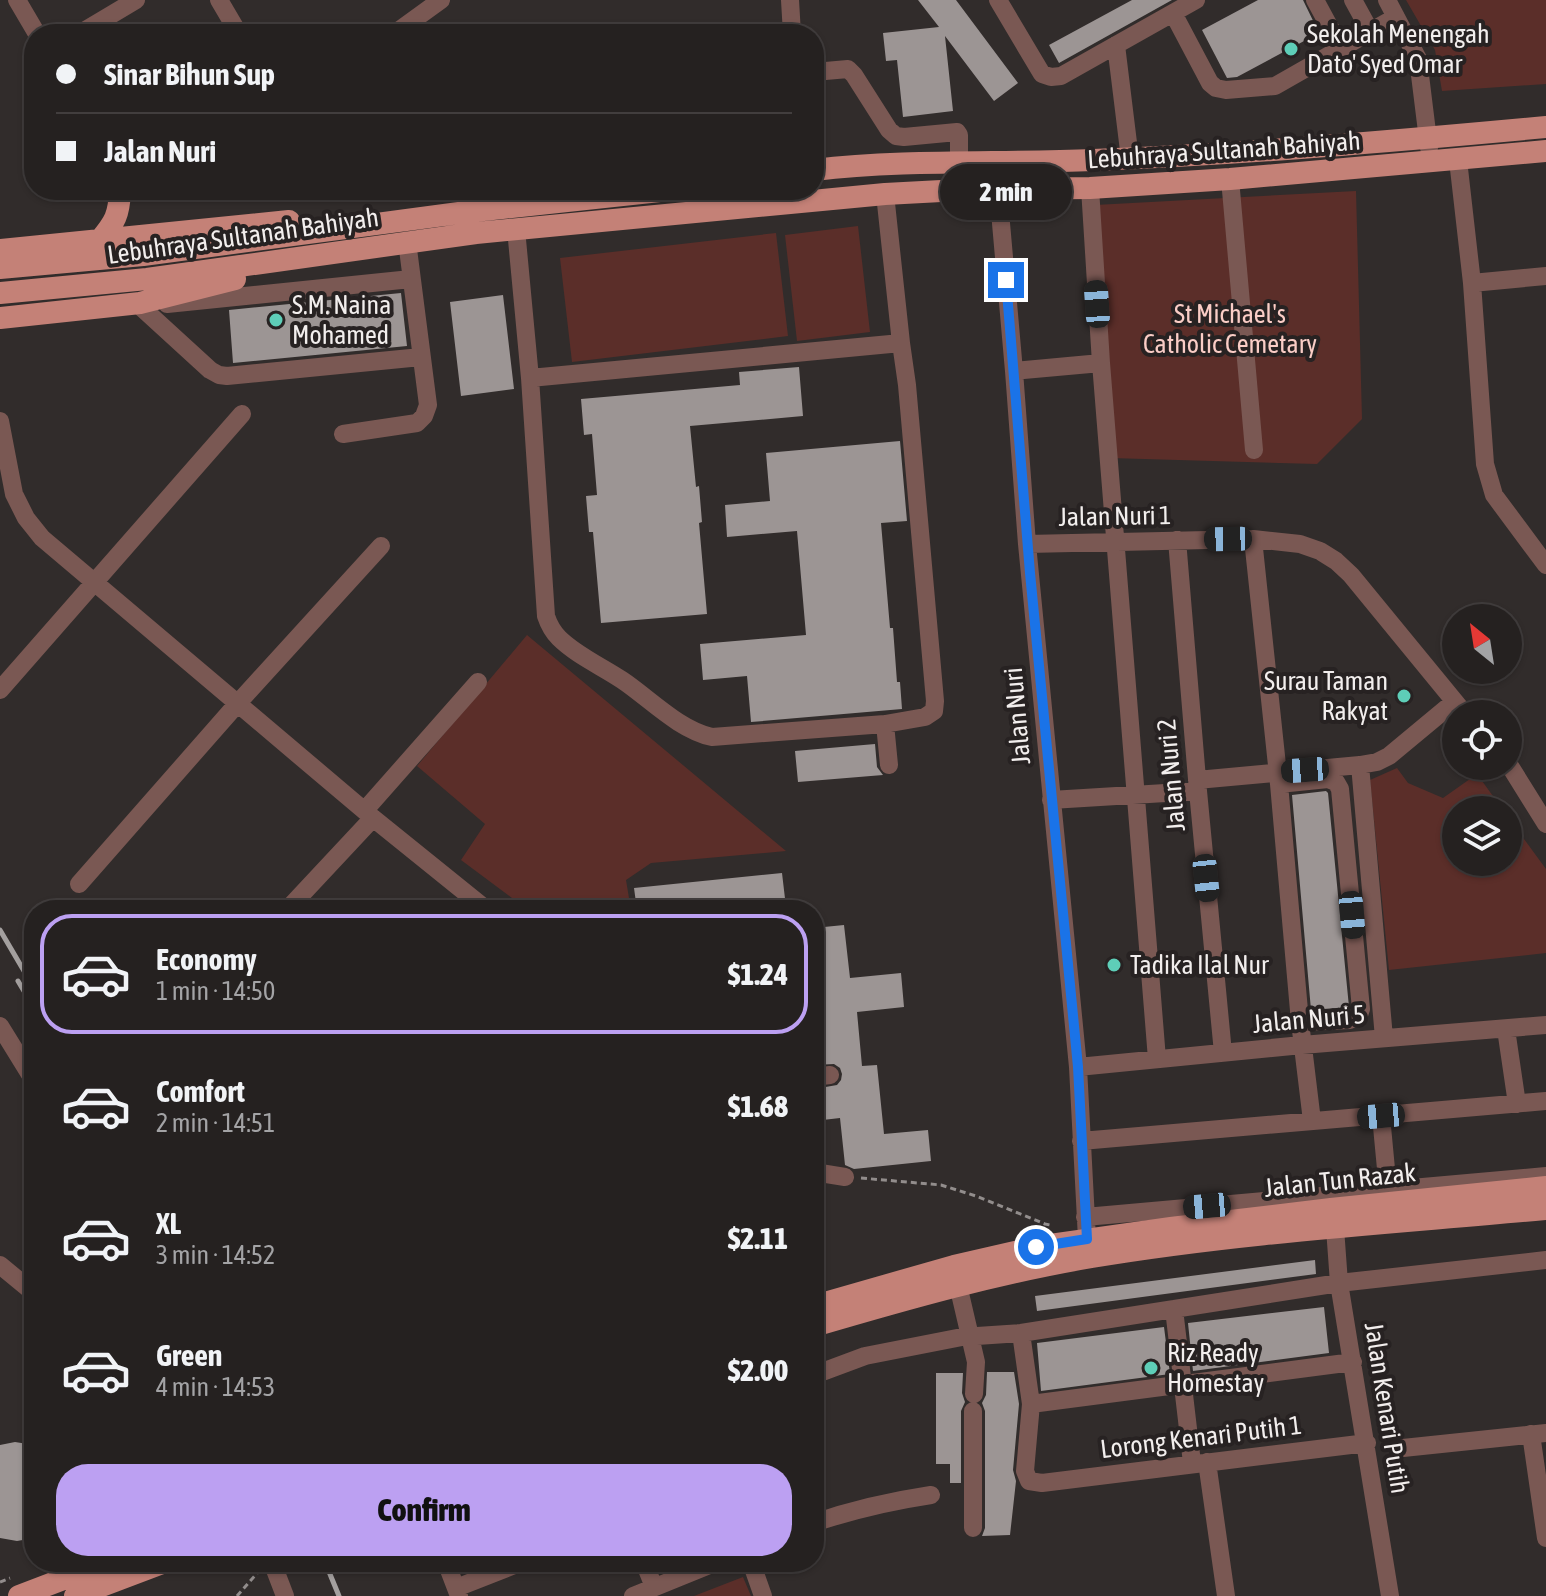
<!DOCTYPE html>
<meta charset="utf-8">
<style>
body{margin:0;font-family:"Asap Condensed",sans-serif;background:#312e2d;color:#f1f3f6;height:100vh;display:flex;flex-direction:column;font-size:30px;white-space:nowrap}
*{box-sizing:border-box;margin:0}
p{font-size:26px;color:#a3a3a5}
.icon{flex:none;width:44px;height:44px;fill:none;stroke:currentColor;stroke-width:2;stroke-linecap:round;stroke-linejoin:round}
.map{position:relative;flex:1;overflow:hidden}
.sheet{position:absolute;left:24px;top:900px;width:800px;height:672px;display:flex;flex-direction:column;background:#252120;border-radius:32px;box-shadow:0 2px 6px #0004,0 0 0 2px #423e3e}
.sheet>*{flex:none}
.banner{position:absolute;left:24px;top:24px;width:800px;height:176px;border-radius:32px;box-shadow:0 2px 6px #0004,0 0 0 2px #423e3e;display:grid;align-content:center;height:176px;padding:0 32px;background:#252120}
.needle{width:52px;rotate:330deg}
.buttons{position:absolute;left:1442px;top:604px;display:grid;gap:16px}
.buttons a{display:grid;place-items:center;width:80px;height:80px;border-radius:50%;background:#252120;box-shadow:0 2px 6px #0004,0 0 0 2px #423e3e;font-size:40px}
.end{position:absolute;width:36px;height:36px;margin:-18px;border:10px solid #1a73e8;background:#fff;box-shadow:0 0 0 4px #fff}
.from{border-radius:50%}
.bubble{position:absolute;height:56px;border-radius:28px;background:#252120;box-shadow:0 2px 6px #0004,0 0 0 2px #423e3e;font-size:26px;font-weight:800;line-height:56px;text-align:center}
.car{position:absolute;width:24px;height:48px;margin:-24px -12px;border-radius:10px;box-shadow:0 0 6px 2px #0007;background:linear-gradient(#222 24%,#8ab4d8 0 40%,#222 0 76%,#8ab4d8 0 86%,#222 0)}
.banner b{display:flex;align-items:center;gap:28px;height:76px;font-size:30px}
.banner b+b{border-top:2px solid #423e3e}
.banner i{width:20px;height:20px;background:#f1f3f6}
ul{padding:14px 0 0;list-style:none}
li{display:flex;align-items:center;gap:24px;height:120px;margin:0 16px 12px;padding:0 16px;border:4px solid transparent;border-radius:32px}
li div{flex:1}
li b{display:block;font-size:30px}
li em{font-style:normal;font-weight:800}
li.selected{border-color:#bca0f2}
li>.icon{width:72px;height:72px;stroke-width:1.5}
.primary-button{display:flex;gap:16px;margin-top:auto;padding:16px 32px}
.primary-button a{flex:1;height:92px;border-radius:32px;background:#bca0f2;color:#111;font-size:32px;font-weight:800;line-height:92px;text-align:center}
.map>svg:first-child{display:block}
.green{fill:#5b2e29}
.building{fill:#9c9594}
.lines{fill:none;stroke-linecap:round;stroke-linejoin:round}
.path{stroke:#928d8c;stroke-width:3;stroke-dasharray:6 4;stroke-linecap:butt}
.minor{stroke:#7a5853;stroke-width:18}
.major{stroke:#c48177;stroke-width:22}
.rail{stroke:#a4a09f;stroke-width:5}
.route{stroke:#1a73e8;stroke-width:10}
.poi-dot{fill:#5eceb8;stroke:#272222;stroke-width:3}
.labels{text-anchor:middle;stroke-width:8;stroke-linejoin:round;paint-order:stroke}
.poi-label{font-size:26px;fill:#f2eeed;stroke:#272222;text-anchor:start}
.street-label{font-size:26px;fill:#f2eeed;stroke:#272222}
.park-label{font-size:26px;fill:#facdc6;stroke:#272222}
</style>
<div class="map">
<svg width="1546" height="1596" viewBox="0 0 1546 1596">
<rect width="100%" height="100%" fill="#312c2b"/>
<path class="green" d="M1406 0H1546V84L1442 91 1435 50Z
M1356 191 1362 419 1317 464 1110 458 1095 205Z
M858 226 870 332 797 341 785 235Z
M776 233 788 336 572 362 560 258Z
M527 635 786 851 651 863 626 880 631 910H528L461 860 485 824 417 766Z
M1397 768 1408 783 1443 798 1477 774 1503 810H1456V862H1508V817L1546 869V953L1389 970 1370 780Z
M743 1577 751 1596H694Z"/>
<path class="building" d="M918 0H956L1018 83 994 101 945 36 953 111 903 117 897 60 886 61 883 33 939 27Z
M1132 0H1172L1059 63 1049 45Z
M1258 0H1303L1319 33 1237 77 1227 78 1202 30Z
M401 293 407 346 233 363 229 310Z
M503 295 514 389 461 396 450 302Z
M799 367 803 416 690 426 696 487 699 486 702 522 699 523 707 614 601 623 593 532H589L586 496 597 495 592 434 584 435 581 399 740 385 739 372Z
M900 441 907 521 881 523 890 628H893L897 682H900L902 709 751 722 747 676 703 680 700 644 806 635 797 531 727 537 725 505 770 501 766 453Z
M875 744 877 767 883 775 798 782 795 751Z
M1326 791 1328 793 1349 1007 1311 1010 1292 795Z
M782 873 786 907 759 910H637L634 888Z
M844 925 850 978 901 973 904 1007 857 1012 862 1066 877 1065 884 1134 928 1130 931 1161 854 1169 845 1165 840 1118 814 1121V1089L837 1085 841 1080 842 1074 840 1068 834 1064 814 1065V928Z
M1315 1260 1316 1274 1037 1311 1035 1296Z
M1324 1307 1329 1353 1193 1371 1188 1323Z
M1164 1327 1170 1374 1041 1391 1037 1343Z
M987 1372H1014L1019 1404 1013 1470 1016 1481 1010 1535 982 1536 985 1528V1411L982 1403 986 1395Z
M936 1373H963L962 1393 965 1402 961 1411V1483H950V1464H936Z
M15 1442 34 1445V1538L17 1541 0 1538V1445Z"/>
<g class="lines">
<path class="path" d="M861 1178 941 1185 976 1196 1045 1224 1050 1225
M0 1582 10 1578
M237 1596 259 1571"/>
<path class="minor" d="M17 0 37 34
M219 0 239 34
M790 0 792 34
M998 0 1042 74 1051 77 1061 76 1196 0
M1315 0 1341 48
M1353 0 1370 31
M1387 0 1418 59 1429 148
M1173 13 1210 83 1216 88 1226 90 1275 86 1396 17
M79 34 136 0
M394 34 441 0
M1116 45 1130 159
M814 72 848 69 854 75 889 130 896 136 904 137 957 132 959 135V163
M1458 160 1472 283 1485 464 1494 495 1546 565
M1230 179 1254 450
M998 189 1014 371 1027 544 1078 1067 1087 1239
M516 229 530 378 901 343 885 194
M1472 283 1546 276
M140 303V306L210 370 219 375 227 376 421 357
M167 304 411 279
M1101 363 1157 1059
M1014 371 1101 363 1090 188
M530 378 546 616C549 625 552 631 559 638 576 655 601 666 622 680 649 698 679 730 712 737L885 724 925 717 934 711 935 701 907 385 901 343
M0 421 14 494 26 518 42 538 373 818 487 910
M343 434 417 423 424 416 428 405 408 249
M1253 539 1279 784 1300 1022
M1177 540 1198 791 1223 1053
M1027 544 1253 539 1300 544 1320 551 1336 561 1351 575 1465 714
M0 690 242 414
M885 724 889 765
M1508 763 1546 824
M1360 765 1384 1038
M1197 780 1360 765 1377 762 1389 756 1454 702
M1279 784 1328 779 1336 782 1340 789 1361 1009 1359 1015 1350 1020 1300 1022 1312 1121
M1051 800 1198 791
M365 810 478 682
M79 884 238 703 381 546
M287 910 373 818
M0 1026 34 1081
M1506 1029 1517 1104
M1078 1067 1302 1045 1546 1025
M814 1077 830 1075
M1381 1116 1388 1190
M1081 1141 1546 1101
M814 1172 845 1177
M1085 1217 1546 1176
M1335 1228 1339 1283 1390 1596
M0 1265 34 1293
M958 1285 976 1362 974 1394
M1174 1309 1192 1463
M1021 1333 1031 1404 1025 1471 1029 1481 1042 1483 1367 1443
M814 1375 865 1356 962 1337 1021 1333 1339 1283 1546 1260
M1031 1404 1353 1362
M1531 1434 1546 1538
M1403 1448 1546 1433
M1207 1462 1226 1596
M814 1523C852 1510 891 1501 931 1495
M973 1528V1411
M272 1562 285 1596
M446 1562 459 1596
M644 1562 654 1587
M751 1562 763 1596
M456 1588 522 1562
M633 1596 717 1562"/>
<path class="major" d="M814 170C906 159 1000 164 1093 160 1244 154 1395 141 1546 127
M100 240C115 222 119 215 120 191
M0 250 289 221
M0 268 143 255 474 211 669 190
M0 293 147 279 476 233 885 194 979 189 1090 188 1230 179 1546 151
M0 318 140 303 235 279
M814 1306 954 1266 1036 1247 1171 1228 1331 1209 1546 1187
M814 1326C906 1299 997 1273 1092 1257 1242 1232 1395 1223 1546 1209
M19 1596 108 1562
M75 1596 165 1562"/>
<path class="rail" d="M0 930 34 988
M18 981 34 1008
M325 1562 339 1596"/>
</g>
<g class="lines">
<path class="route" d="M1006 280 1030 573 1078 1067 1087 1239 1036 1247"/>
</g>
<g class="poi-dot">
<circle cx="1291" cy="49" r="8"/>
<circle cx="276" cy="320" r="8"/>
<circle cx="1404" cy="696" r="8"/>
<circle cx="1114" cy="965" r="8"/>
<circle cx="1151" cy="1368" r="8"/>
</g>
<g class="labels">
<g class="poi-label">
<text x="1307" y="43">Sekolah Menengah<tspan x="1307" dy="30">Dato' Syed Omar</tspan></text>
<text x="292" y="314">S.M. Naina<tspan x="292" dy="30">Mohamed</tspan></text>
<text x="1388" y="690" text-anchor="end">Surau Taman<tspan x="1388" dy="30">Rakyat</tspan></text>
<text x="1130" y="974">Tadika Ilal Nur</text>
<text x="1167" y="1362">Riz Ready<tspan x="1167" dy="30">Homestay</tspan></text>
</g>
<g class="street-label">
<text transform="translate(1224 150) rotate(-4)" y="9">Lebuhraya Sultanah Bahiyah</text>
<text transform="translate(243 236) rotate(-8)" y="9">Lebuhraya Sultanah Bahiyah</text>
<text transform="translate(1115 516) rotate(-1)" y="9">Jalan Nuri 1</text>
<text transform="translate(1017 716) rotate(-95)" y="9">Jalan Nuri</text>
<text transform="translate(1171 775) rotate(-95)" y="9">Jalan Nuri 2</text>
<text transform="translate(1309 1019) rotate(-5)" y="9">Jalan Nuri 5</text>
<text transform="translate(1340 1180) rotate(-6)" y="9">Jalan Tun Razak</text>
<text transform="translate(1387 1408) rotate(81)" y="9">Jalan Kenari Putih</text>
<text transform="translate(1201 1437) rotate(-7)" y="9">Lorong Kenari Putih 1</text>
</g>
<g class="park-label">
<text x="1230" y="323">St Michael's<tspan x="1230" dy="30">Catholic Cemetary</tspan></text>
</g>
</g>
</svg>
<div class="buttons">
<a><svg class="needle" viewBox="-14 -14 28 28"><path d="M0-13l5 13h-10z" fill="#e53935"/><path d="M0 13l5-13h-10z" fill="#a3a3a5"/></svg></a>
<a><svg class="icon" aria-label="locate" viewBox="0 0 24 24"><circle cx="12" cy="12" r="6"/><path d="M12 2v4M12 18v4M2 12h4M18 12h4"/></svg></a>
<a><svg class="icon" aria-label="layers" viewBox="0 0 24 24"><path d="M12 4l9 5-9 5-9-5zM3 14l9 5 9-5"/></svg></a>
</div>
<i class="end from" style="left:1036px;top:1247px"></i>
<i class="end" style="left:1006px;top:280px"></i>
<div class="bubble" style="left:940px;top:164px;width:132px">2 min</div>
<i class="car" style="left:1097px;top:304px;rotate:356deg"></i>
<i class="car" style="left:1228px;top:539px;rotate:269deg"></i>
<i class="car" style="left:1305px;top:770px;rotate:266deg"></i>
<i class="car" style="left:1206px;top:878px;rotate:174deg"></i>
<i class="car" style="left:1352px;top:915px;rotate:175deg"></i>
<i class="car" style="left:1381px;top:1116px;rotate:265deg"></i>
<i class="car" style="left:1207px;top:1206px;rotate:265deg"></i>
<div class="banner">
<b><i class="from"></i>Sinar Bihun Sup</b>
<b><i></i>Jalan Nuri</b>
</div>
<section class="sheet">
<ul>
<li class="selected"><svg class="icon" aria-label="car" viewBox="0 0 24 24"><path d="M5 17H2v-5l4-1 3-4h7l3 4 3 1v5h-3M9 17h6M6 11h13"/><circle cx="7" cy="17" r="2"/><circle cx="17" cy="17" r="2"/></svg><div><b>Economy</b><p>1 min · 14:50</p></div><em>$1.24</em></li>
<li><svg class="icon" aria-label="car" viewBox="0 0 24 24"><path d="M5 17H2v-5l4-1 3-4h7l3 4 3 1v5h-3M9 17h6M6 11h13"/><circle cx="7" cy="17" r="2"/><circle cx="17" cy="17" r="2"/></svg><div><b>Comfort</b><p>2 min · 14:51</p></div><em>$1.68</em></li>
<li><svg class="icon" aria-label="car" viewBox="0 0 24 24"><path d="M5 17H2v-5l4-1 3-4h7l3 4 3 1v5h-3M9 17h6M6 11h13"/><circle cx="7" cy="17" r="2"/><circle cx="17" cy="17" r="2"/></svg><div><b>XL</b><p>3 min · 14:52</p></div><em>$2.11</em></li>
<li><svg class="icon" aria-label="car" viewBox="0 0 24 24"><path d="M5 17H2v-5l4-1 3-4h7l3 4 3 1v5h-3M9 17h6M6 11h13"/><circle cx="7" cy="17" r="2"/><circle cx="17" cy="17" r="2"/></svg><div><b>Green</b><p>4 min · 14:53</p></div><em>$2.00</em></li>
</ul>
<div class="primary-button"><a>Confirm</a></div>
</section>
</div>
